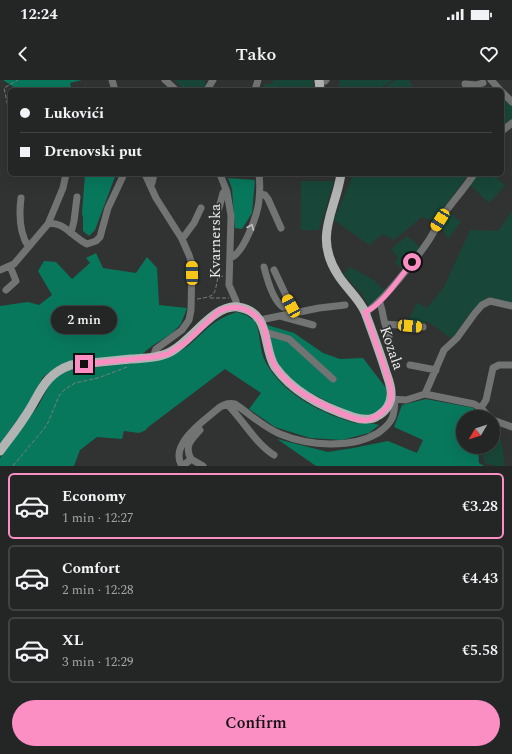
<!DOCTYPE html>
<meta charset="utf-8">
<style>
body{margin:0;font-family:Spectral,serif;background:#2c2e2d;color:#f1f3f6;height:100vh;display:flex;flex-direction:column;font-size:15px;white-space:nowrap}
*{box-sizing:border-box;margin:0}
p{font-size:13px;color:#a3a5a7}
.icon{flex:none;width:22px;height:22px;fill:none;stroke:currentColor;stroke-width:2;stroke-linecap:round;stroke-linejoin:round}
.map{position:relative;height:386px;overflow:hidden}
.side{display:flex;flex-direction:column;background:#242625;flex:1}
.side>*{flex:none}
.top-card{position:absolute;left:8px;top:8px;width:496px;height:88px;border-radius:6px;box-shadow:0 4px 16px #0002,0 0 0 1px #414342;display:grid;align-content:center;height:88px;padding:0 12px;background:#242625}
.needle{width:26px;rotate:231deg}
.tools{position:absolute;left:456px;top:330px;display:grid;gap:8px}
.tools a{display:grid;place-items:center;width:44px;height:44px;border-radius:50%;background:#242625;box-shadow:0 4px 16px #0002,0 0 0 1px #414342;font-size:20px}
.end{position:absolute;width:18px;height:18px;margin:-9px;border:5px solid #fb8fc4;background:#111;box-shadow:0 0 0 2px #111}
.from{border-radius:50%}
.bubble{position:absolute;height:28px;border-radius:14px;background:#242625;box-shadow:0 4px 16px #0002,0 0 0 1px #414342;font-size:13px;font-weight:600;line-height:28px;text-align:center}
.car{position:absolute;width:12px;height:24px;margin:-12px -6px;border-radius:5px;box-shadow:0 0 3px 1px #0007;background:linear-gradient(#f5c518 24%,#345 0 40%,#f5c518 0 76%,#345 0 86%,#f5c518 0)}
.top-card b{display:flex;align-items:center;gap:14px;height:38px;font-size:15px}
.top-card b+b{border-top:1px solid #414342}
.top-card i{width:10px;height:10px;background:#f1f3f6}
ul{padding:7px 0 0;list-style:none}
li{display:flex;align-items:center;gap:12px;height:66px;margin:0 8px 6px;padding:0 4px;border:2px solid #414342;border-radius:6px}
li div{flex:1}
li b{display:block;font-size:15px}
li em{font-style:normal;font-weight:600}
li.on{border-color:#fb8fc4}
li>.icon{width:36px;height:36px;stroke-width:1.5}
.cta{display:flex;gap:8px;margin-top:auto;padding:8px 12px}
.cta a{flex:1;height:46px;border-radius:24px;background:#fb8fc4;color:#111;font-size:16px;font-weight:600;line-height:46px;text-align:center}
.status{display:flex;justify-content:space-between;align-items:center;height:28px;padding:0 20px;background:#242625;direction:ltr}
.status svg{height:11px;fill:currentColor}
header{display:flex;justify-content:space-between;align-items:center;height:52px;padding:0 12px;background:#242625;font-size:18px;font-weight:600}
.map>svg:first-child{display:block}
.green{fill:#184739}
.forest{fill:#08785d}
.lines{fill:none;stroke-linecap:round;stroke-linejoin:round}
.path{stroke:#7b7e7c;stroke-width:1;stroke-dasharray:4 2;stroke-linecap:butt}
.minor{stroke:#727373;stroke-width:7}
.major{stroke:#b1b4b3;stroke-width:9}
.oneway{stroke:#c0c2c1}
.route{stroke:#fb8fc4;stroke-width:5}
.labels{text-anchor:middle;stroke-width:3;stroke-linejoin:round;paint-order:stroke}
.street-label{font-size:15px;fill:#eaeceb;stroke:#303331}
</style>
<div class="status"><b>12:24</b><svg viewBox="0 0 49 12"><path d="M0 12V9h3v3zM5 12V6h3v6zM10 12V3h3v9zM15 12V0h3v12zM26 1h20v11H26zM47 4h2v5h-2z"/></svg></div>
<header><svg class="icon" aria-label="back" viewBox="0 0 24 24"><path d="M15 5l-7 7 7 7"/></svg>Tako<svg class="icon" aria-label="heart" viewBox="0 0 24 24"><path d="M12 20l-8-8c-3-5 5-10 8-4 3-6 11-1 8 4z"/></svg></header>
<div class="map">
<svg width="512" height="386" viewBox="0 0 512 386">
<rect width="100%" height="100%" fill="#303331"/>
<path class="green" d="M174 0H204L206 5 203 10H184Z
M274 0H313L314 10H265L264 4H271Z
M340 0H392L378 10H341L339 6Z
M395 0H409L414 10H381Z
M502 15 512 25V38L503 46 502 45Z
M353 94H469L434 141 422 137 394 160 383 154 369 165 334 140Z
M476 94H494L505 106 489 123 470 105Z
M301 101H334L319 150H301Z
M512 131V223L489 217 473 229 452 259 427 241 423 246 407 243 417 223 427 228 444 207 470 150 498 151Z
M449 132 461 142 448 159 440 145Z
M407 156 420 167 402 189 395 182 398 177 391 169Z
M350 187 375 201 385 211 369 226 361 213 343 194Z
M493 358H501L505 386H496L484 383 482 367H493Z"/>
<path class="forest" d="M3 0H82L70 3 72 10H18Z
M85 94H116L95 150 89 156 83 151V137L82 134Z
M228 98 255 100 252 133 242 149 235 148 232 109Z
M96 173 103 188 136 193 147 177 157 188 159 225 187 228 181 244 171 254 152 266 142 274 71 281 60 285 43 297 30 322 0 364V226L28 222 39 225 52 215 38 191 44 181 56 182 72 199 90 183 86 178Z
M237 232 246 235 255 241C261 254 259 271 266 283 283 314 322 334 355 343 364 345 371 342 379 345L369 353 342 360 310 358 275 347 249 329 261 313 225 289 147 348 146 350 139 353 124 351 122 359 97 357 80 370 74 386H0V378L38 326 50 304 57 296 70 290 157 281C167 277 179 273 188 266 207 250 212 240 237 232Z
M267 245 294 253 323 273 340 279 363 278 386 308V321L381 328 374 333 366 336 346 331 299 307 282 291 275 278Z
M426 319 474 328 475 337H463V367H478L479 383 484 386H316L277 359 328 372 353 368 388 361 417 373 423 360 394 347 402 325Z"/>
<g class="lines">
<path class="path" d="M10 36 4 8 18 0
M210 218H229
M197 219C217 216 214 215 218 197L224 196
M13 386 47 345 59 316 65 309 75 303 98 298 127 287"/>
<path class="minor" d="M112 0 115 10
M165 0 176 10
M491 0 500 10
M325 1 326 0
M465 4 476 5 483 3
M207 10 213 0
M255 10 258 0
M502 12 512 22
M502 51 512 43
M145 94 156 118 182 159 189 175 192 184 191 230 189 240 182 250 156 269 153 277
M220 94 227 112 231 136 229 205 236 221 237 227
M150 105 152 103 154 94
M260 114 265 115 268 119 281 148
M21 118C19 134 19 152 28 166
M219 128 223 113 226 109
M48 144 63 108 66 94
M71 153 74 141 77 117
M182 159 194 143 201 128
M230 178C244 174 258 133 259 120 260 111 260 102 259 94
M264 187C267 199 273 221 283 227L293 226 295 228 297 233
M0 190 14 184 48 144C62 140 74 158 87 164L96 161 100 157 108 128 124 94
M274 190 291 226
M6 210 16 201 10 186
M379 221C382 225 383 238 385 244L423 247
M365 232C379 227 419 175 429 160 434 152 439 142 444 134 454 120 465 108 474 94
M280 236 313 245
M260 240 319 228 345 225
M385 244 389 256
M265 252 289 259 333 299
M410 285 436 290
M425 314 474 324 481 328 489 337
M391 319 406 320 425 314 444 270 457 258 475 233 482 225 490 221 512 226
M227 324C243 340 256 364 274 375
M481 328 486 320 493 288 499 285H512
M493 340 512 347
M191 379 203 386
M182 386C168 364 206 339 220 327 225 324 230 323 235 324 250 334 263 347 280 354 309 366 351 369 378 353 383 349 388 346 391 340 395 334 394 327 395 320
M183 386 191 379C184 366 191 360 200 350"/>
<path class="major" d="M319 0 320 10
M0 371C8 360 17 349 24 338 40 316 42 295 71 285 91 283 111 281 131 279 145 278 160 278 172 271 193 259 214 224 238 227 272 232 262 267 275 287 293 312 325 328 353 337 362 340 371 341 379 335 386 331 391 323 391 315 392 306 387 297 385 289 379 270 372 251 365 232 358 217 346 208 338 195 313 156 335 132 341 94"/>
</g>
<defs><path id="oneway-chevron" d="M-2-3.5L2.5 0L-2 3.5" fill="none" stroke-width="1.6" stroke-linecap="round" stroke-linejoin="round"/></defs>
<use class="oneway" href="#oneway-chevron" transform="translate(251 147) rotate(-67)"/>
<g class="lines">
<path class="route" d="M84 284 153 277 168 274 186 262 219 231C232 225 245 226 256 236 270 249 265 271 275 286 290 310 316 322 341 333 348 336 356 340 364 340 373 340 382 334 387 327 390 323 392 318 391 313 391 303 386 293 383 283 377 266 371 249 365 232 380 227 402 195 412 182"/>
</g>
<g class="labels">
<g class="street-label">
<text transform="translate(215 161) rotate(-90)" y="5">Kvarnerska</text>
<text transform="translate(392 268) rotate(71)" y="5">Kozala</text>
</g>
</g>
</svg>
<div class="tools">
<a><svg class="needle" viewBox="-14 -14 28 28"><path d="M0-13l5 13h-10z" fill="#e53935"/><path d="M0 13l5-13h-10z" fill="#a3a5a7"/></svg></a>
</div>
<i class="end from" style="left:412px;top:182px"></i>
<i class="end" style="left:84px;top:284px"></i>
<div class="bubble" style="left:51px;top:226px;width:66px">2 min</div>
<i class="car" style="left:440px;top:140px;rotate:212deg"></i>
<i class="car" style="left:192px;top:193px;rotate:359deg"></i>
<i class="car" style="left:291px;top:226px;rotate:332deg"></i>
<i class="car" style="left:410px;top:246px;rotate:95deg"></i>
<div class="top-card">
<b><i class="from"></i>Lukovići</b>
<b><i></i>Drenovski put</b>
</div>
</div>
<section class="side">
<ul>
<li class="on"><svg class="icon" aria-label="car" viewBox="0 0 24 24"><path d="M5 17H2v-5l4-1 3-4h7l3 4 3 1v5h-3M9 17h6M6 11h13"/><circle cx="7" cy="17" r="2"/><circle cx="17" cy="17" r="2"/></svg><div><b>Economy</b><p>1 min · 12:27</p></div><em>€3.28</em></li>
<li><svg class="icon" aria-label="car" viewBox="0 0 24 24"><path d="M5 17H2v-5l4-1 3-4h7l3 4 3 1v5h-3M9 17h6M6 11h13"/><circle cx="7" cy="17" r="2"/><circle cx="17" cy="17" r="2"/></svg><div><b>Comfort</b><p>2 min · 12:28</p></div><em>€4.43</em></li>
<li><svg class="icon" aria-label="car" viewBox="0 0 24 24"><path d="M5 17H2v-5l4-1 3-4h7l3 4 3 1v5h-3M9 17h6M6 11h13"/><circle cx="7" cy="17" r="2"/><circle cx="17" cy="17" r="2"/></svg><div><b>XL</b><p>3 min · 12:29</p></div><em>€5.58</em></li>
</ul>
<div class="cta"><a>Confirm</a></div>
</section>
